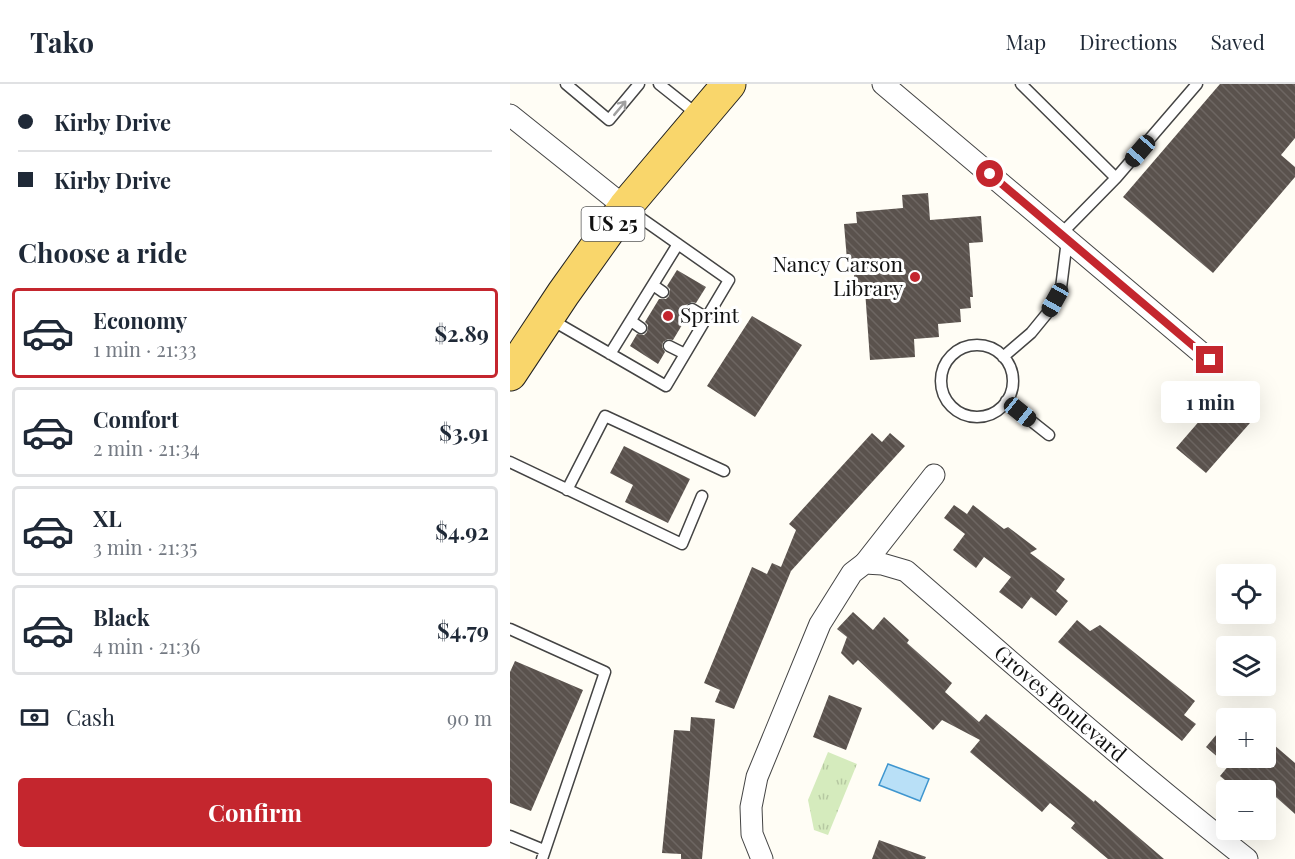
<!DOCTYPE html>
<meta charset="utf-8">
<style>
body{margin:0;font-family:"Playfair Display",serif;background:#f6f6f7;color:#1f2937;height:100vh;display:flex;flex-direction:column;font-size:22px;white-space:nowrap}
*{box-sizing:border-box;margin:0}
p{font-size:20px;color:#747a83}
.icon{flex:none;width:33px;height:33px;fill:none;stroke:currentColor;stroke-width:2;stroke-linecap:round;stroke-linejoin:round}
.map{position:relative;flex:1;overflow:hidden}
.drawer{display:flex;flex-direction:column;background:#fff;width:510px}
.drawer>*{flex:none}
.top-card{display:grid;align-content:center;height:132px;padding:0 18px;background:#fff}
.buttons{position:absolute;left:706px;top:480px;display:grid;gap:12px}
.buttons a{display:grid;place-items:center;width:60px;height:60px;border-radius:6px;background:#fff;box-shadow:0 6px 24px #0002;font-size:30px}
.end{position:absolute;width:27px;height:27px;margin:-14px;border:8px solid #c4262e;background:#fff;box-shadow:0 0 0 3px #fff}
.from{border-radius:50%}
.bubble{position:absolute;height:42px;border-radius:6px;background:#fff;box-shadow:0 6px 24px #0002;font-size:20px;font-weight:700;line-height:42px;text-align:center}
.car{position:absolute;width:18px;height:36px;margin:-18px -9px;border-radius:8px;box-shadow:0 0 4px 2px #0007;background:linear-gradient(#222 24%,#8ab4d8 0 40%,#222 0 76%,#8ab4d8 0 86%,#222 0)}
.top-card b{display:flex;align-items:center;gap:21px;height:57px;font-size:22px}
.top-card b+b{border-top:2px solid #e0e1e3}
.top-card i{width:15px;height:15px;background:#1f2937}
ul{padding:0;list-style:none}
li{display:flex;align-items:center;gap:18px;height:90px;margin:0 12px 9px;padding:0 6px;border:3px solid #e0e1e3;border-radius:6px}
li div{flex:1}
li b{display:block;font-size:22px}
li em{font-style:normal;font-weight:700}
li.active{border-color:#c4262e}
li>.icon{width:54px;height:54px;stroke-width:1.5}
h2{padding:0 18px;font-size:27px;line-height:72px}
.pay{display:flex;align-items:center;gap:15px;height:66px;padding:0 18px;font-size:22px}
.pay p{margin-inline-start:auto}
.primary-button{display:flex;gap:12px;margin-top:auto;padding:12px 18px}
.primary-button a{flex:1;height:69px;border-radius:6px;background:#c4262e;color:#fff;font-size:24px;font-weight:700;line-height:69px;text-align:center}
header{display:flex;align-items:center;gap:36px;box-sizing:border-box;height:84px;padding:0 30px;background:#fff;border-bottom:2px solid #e0e1e3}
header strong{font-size:28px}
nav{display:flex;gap:33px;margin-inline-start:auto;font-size:21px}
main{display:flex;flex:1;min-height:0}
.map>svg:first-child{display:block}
.park{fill:url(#park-tufts)}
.water{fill:#b9e0f7;stroke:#3f96cf;stroke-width:1.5}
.building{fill:url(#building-back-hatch)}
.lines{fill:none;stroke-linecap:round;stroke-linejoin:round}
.lane-casing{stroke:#444;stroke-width:13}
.street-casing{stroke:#444;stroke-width:23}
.primary-casing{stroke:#222;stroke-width:35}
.lane{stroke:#fff;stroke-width:10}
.street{stroke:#fff;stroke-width:21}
.primary{stroke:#f9d66b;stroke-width:33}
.oneway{stroke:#a0a0a0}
.route{stroke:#c4262e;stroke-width:8}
.poi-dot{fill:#c4262e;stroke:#fff;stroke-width:2}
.labels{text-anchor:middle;stroke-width:6;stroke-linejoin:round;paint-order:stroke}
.shield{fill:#fff;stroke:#585858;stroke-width:1.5}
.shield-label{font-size:20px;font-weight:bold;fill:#111}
.poi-label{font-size:21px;fill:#111;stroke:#fff;text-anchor:end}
.street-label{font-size:21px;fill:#111;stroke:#fff}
</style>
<header>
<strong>Tako</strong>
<nav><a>Map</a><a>Directions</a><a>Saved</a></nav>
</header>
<main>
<section class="drawer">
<div class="top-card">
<b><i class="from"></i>Kirby Drive</b>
<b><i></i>Kirby Drive</b>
</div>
<h2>Choose a ride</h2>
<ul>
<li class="active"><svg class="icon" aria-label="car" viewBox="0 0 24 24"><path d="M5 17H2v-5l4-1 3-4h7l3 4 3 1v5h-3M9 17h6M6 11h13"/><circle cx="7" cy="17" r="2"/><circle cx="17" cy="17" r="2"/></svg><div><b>Economy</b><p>1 min · 21:33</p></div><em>$2.89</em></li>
<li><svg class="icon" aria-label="car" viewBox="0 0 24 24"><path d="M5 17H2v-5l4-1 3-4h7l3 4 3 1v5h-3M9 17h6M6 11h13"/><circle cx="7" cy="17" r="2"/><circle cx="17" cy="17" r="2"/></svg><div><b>Comfort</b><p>2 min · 21:34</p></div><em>$3.91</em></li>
<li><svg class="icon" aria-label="car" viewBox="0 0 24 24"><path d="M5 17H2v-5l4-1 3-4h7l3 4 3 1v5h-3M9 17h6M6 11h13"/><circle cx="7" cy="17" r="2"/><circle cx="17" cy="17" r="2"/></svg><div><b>XL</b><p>3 min · 21:35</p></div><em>$4.92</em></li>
<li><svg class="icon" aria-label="car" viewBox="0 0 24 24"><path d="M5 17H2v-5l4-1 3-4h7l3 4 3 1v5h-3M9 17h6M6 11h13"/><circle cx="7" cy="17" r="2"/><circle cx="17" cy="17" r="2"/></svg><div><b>Black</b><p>4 min · 21:36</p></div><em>$4.79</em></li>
</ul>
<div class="pay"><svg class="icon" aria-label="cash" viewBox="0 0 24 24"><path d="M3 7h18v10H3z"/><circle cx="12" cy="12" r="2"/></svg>Cash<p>90 m</p></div>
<div class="primary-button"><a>Confirm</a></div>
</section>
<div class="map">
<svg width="785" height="775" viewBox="0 0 785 775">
<defs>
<pattern id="park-tufts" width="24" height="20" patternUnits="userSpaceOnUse" patternTransform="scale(1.5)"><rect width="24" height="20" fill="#d5ebbd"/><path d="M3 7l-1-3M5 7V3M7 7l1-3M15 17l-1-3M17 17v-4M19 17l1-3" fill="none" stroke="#b6c8a1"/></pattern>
<pattern id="building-back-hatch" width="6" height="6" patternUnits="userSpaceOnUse" patternTransform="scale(1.5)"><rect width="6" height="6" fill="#5a524d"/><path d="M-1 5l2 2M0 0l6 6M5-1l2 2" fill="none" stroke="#6d6662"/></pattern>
</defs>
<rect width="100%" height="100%" fill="#fffdf5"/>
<path class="park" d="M318 668 347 680 318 751 304 746 298 716Z"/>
<path class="water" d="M378 680 419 695 410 717 369 701Z"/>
<path class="building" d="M710 0H785V54L771 71 785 83V93L703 189 613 113Z
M418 109 420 136 471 132 473 158 459 159 463 213H460L461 224 450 225 451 238 428 240 429 253 404 255 405 273 360 276 355 206H345L343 176H337L334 140 347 139 346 128 393 124 392 111Z
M167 186 196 203 186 219 182 218 176 221 175 225 178 231 163 256 158 255 153 258 152 263 155 268 148 280 120 262 127 250 134 251 137 248 138 241 135 238 149 215H156L159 212 160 205 157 202Z
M242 232 292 261 245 333 197 302Z
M717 305 747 331 696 389 666 364Z
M362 349 372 358 380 349 395 362 281 487 224 625 205 618 210 606 194 599 242 483 257 490 262 479 271 483 286 446 279 440Z
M114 362 180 395 158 439 115 418 123 401 100 389Z
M444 421 457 430 463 421 494 445 498 443 527 465 520 469 555 495 546 507 558 517 546 532 521 513 512 525 489 508 501 493 474 473 466 484 443 466 455 450 434 434Z
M343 528 363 546 374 533 399 556 397 559 442 599 435 608 469 638 476 630 584 718 585 716 654 775H598L561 744 565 739 540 719 532 728 460 668 470 656 432 636 423 646 348 576 343 581 331 569 337 553 327 545Z
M567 536 580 547 590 541 685 617 674 631 686 640 672 657 548 558Z
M5 577 73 606 21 727 0 719V588Z
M319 611 352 624 336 666 303 653Z
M181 633 205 635 192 775H171V770L152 769 164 646 180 647Z
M717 638V681L696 663Z
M756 654 785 679V730L758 706H727L710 692 725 674H756Z
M369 756 416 773 415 775H362Z"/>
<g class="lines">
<defs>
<path id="lane" d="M56 0 99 36 129 0
M149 0 188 31
M511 0 606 94 687 0
M551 150 606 94
M143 201 153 208
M182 225 197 234
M40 235 156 302 219 196 118 125
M121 237 131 244
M431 297a36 36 0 1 1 72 0a36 36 0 1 1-72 0Z
M159 262 175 270
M100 270 168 160
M493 273 521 249 539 227 551 204 557 156
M496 317 539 351
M0 378 172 460 192 412
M57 406 95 332 214 387
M0 545 95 588 32 775
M0 752 34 766"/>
<g id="street">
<path d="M373 0 701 277"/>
<path d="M0 31 115 123"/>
<path d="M355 479 424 391"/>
<path id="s1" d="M252 775 242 750 241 723 247 693 310 540 342 489 355 479 372 480 396 487C508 584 620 683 737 775"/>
</g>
<path id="primary" d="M0 290 53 210 115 123 219 0"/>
</defs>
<use href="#lane" class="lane-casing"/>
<use href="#street" class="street-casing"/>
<use href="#primary" class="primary-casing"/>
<use href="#lane" class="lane"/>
<use href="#street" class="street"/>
<use href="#primary" class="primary"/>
</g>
<defs><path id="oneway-shaft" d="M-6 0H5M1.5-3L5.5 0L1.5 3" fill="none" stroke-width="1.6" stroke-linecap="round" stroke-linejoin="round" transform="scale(1.5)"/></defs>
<use class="oneway" href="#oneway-shaft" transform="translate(110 24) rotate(-50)"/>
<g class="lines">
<path class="route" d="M480 90 700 276"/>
</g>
<g class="poi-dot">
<circle cx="405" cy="193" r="6"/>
<circle cx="158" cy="232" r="6"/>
</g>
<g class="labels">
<rect class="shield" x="71.5" y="123" width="63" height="34" rx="4.5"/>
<g class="shield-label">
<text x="103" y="147">US 25</text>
</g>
<g class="poi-label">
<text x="393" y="188">Nancy Carson<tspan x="393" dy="24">Library</tspan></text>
<text x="170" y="239" text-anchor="start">Sprint</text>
</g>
<g class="street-label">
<text dy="7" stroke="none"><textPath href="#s1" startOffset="572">Groves Boulevard</textPath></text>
</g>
</g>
</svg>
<div class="buttons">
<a><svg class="icon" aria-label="locate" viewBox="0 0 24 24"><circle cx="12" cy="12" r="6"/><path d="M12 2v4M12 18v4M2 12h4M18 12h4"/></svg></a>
<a><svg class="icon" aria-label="layers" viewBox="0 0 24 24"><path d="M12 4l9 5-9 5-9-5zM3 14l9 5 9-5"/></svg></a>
<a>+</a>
<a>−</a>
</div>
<i class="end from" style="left:480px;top:90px"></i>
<i class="end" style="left:700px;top:276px"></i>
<div class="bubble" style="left:651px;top:297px;width:99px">1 min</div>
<i class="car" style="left:630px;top:67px;rotate:221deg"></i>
<i class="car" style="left:545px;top:216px;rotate:209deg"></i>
<i class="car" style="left:510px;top:328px;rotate:129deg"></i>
</div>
</main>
